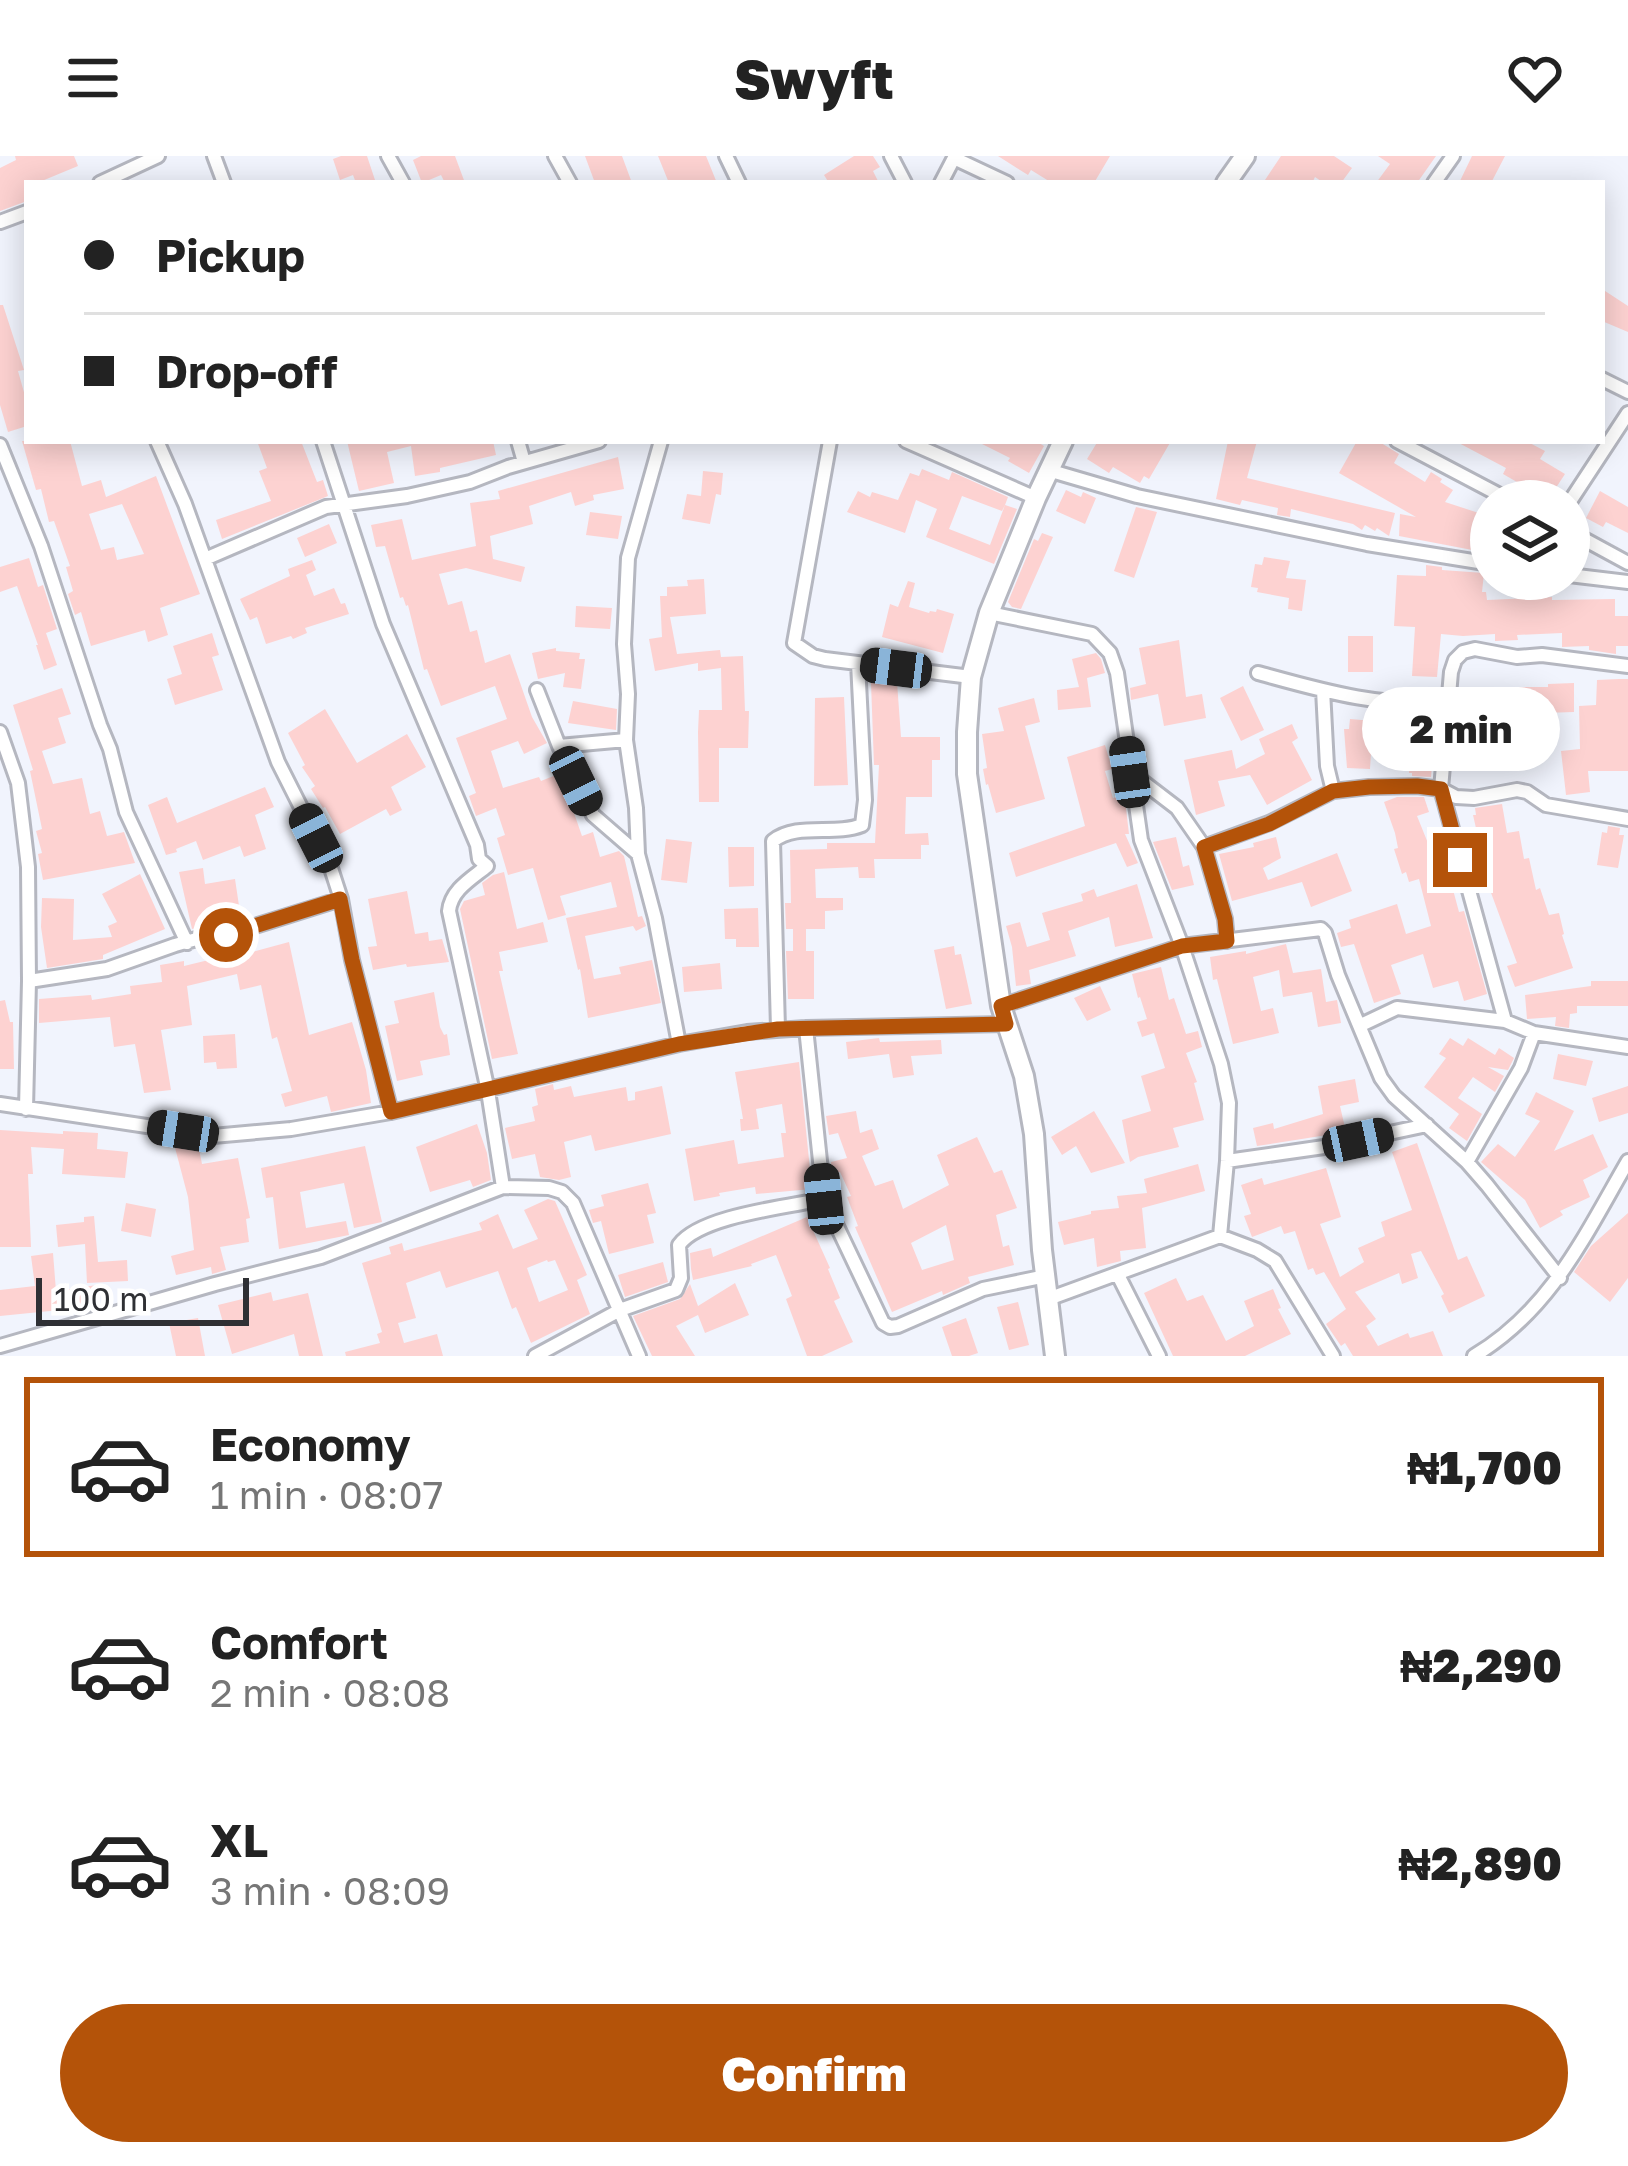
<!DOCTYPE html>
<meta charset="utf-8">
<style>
body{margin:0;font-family:"Golos Text",sans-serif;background:#f2f2f2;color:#222;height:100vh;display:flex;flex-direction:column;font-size:45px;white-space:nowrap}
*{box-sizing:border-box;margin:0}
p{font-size:39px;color:#767676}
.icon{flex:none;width:66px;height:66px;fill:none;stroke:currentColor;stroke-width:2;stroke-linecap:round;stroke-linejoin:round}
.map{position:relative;height:1200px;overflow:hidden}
.side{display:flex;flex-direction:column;background:#fff;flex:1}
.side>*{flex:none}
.banner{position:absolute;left:24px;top:24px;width:1581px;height:264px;border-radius:0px;box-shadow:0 6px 30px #0003;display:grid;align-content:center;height:264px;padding:0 60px;background:#fff}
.tools{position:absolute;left:1470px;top:324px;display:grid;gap:24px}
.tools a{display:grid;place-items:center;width:120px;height:120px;border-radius:50%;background:#fff;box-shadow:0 6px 30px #0003;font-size:60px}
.scale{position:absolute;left:36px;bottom:30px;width:213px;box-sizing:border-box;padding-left:12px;border:6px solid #2f3034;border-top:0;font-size:33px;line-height:42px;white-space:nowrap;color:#2f3034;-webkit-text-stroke:9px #fff;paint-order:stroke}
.end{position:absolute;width:54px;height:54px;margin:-27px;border:15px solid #b45309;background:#fff;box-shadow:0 0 0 6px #fff}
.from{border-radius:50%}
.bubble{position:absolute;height:84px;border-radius:42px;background:#fff;box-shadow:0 6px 30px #0003;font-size:39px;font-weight:800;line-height:84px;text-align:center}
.car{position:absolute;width:36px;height:72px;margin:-36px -18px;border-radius:15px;box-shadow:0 0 9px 3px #0007;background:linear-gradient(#222 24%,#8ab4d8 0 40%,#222 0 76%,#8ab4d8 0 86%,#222 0)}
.banner b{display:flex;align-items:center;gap:42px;height:114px;font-size:45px}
.banner b+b{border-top:3px solid #e0e0e0}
.banner i{width:30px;height:30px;background:#222}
ul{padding:21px 0 0;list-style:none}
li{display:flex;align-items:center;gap:36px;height:180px;margin:0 24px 18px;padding:0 36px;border:6px solid transparent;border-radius:0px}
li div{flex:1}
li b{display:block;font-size:45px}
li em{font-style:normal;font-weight:800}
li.on{border-color:#b45309}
li>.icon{width:108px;height:108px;stroke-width:1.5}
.primary-button{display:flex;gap:24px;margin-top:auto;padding:24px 60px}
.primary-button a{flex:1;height:138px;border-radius:72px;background:#b45309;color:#fff;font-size:48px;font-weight:800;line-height:138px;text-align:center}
header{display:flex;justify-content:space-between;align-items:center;height:156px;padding:0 60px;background:#fff;font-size:54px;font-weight:800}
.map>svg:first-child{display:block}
.building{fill:#fdd2d1;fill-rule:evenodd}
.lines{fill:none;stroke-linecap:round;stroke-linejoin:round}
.street-casing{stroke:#b5b7c0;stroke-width:18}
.secondary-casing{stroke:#b5b7c0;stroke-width:24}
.street{stroke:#fff;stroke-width:12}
.secondary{stroke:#fff;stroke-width:18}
.route{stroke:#b45309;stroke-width:15}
</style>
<header><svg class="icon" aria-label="menu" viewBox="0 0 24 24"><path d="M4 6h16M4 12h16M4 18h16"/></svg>Swyft<svg class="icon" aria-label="heart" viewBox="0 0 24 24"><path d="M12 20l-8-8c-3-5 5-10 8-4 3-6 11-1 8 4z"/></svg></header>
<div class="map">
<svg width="1628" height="1200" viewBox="0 0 1628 1200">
<rect width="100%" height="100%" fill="#f1f4fd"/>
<path class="building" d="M15 0H74L78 10 37 27H27V45L0 55V12L16 4Z
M341 0H367L376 27H356L353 19 340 24 333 3Z
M421 0H455L465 27H445L441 19 422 27 413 4Z
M585 0H622L632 27H595Z
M658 0H706L717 27H669Z
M854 0H873L880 11 873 15 879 27H829L824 19Z
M998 0H1110L1094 27H1052L1031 14 1028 19Z
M1281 0H1334L1352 12 1341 27H1324L1315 21 1312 27H1263Z
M1378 0H1436L1417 27H1376L1390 8Z
M1472 0H1505L1491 27H1459Z
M1602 133 1628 150V176L1602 165Z
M0 149H3L24 214 18 215 27 247V270L8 276 0 249Z
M22 285H70L82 330 101 324 106 341 156 320 200 438 160 452 168 479 148 486 145 474 91 490 81 456 75 459 68 438 73 435 66 411 70 410 54 365 49 366 41 333 36 334ZM122 348 144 398 117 404 114 391 101 394 89 358Z
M257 285H301L317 326 323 324 328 340 222 383 216 364 271 345 259 315 267 312Z
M347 285H413V287L493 285 496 299 440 312V316L415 320 411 290 387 296 394 327 359 335Z
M976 285H1036L1044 290 1029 317 1008 305 1010 302Z
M1098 285H1171L1149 323 1144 320 1140 327 1113 311 1109 317 1087 303Z
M1228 285H1257L1247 322 1395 357 1389 380 1377 372 1375 375 1365 369 1362 374 1353 368 1291 353 1290 361 1277 359 1278 352 1242 344 1240 349 1216 343Z
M1357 285H1378L1399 298 1394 307 1425 326 1431 316 1442 323 1440 326 1453 334 1445 346 1491 361V392H1488V397L1399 380 1400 358 1416 361 1339 317Z
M1455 285H1526L1545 295 1540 303 1565 318 1548 344 1503 318 1506 312Z
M618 301 624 333 593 339 594 344 575 350 571 336 529 350 533 368 490 380 493 403 525 411 521 426 466 412 439 418 448 449 462 445 470 476 477 474 485 507 510 498 532 561 547 587 524 598 518 585 491 595 503 632 539 621 541 625 561 617 570 636 567 637 582 680 593 676 600 701 619 695 624 700 638 761 642 760 646 770 636 775 633 770 585 780 594 823 621 818 619 811 652 804 661 847 588 862 580 813 578 814 566 762 617 751 611 726 560 740 566 759 548 764 533 712 508 719 497 682 505 679 496 652 476 660 469 640 476 637 456 582 507 563 495 530 441 550 427 513 424 514 408 449 406 450 403 441 400 442 385 390 376 391 371 369 402 363 412 404 476 390 470 347 500 343 498 335Z
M922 313 949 324 952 316 1008 341 1005 349 1017 353 994 408 926 381 937 353 916 344 905 377 847 356 858 335 870 341 872 336 898 344 910 317 919 320ZM962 340 1002 355 1005 349 990 389 949 373Z
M703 315 723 317 721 339 716 338 710 368 682 363 687 338 701 340Z
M1066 334 1081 341 1083 336 1096 342 1085 368 1056 355Z
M1600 335 1628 351V377L1606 366 1603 371 1586 362Z
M1136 351 1157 356 1134 422 1114 415Z
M590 356 622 360 618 383 586 379Z
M329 368 337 387 305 401 297 382Z
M1042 377 1053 381 1021 453 1012 451 1008 446 1034 383 1038 385Z
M1264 401 1290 405 1286 422 1306 424 1302 455 1288 453 1289 442 1257 436 1258 432 1251 431 1255 408 1262 409Z
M29 402 38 431 43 429 57 473 46 477 57 509 44 514 36 489H38L17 430 0 436V411Z
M312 404 316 414 306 419 314 440 334 432 341 448 345 447 349 458 305 472 307 477 293 483 291 480 266 488 257 461 250 464 240 443 290 420 288 413Z
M1426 409 1442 411V414L1484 417 1482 436H1486L1487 444 1552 441V444L1615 443V460H1628V490H1616V498L1589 494V490L1562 491V477L1517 479 1518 484 1495 485V478L1463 480 1441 478 1437 521 1412 520 1415 471 1394 470 1397 419 1426 420Z
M704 423 706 458 670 461 677 498 720 494 721 501 743 500 745 555H749L748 592H719V646H699L698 576 699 554H722L721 512 698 515V507L655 515 649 483 662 481 660 440H667V431L688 430 687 424Z
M908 425 915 427 909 451 929 457 930 455 936 456 937 453 954 458 943 497 882 481 890 448 898 451Z
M576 450 612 452 610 473 575 471Z
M212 477 219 499 212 501 223 534 175 549 167 523 182 518 173 490Z
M1348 480H1373V516H1348Z
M1179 484 1186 541 1202 538 1206 562 1164 570 1158 538 1131 544 1130 532 1146 528 1139 492Z
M556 492V495L580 497 579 503H585L581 533 563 531 565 517 538 523 532 497Z
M1096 497 1101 503 1105 517 1087 522 1091 551 1058 554 1057 534 1079 531 1072 503Z
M881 521 894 522 895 526H897L901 581H940V604H932V641H906L905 678 928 677 929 689H921V703H874L875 722H859L858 711 815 713 816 742H843V754L825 755V773H806V795H814V843H788L786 795H793V773H786L785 747H791L790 694 827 693V687H875L879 609H874L871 527H882Z
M1619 523H1628V615H1588L1590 636 1566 639 1561 595 1580 593 1579 550 1596 549 1597 524Z
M1574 527V556L1543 557V571L1496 572 1495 540 1518 539V531H1548V528Z
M1243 530 1264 574 1241 585 1220 542Z
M62 532 71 558 58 562 66 587 42 595 53 628 82 622 90 658 100 655 107 680 124 676 135 707 43 724 38 698 42 697 36 675 42 673 30 615 33 614 13 549Z
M844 541 848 629 814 630 815 542Z
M1034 542 1040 566 1025 570 1045 643 996 657 988 628 986 629 983 613 987 612 982 578 1004 575 998 552Z
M573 545 617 553 616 574 568 567Z
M325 553 357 607 407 578 426 611 391 631 402 654 390 660 386 653 340 678 325 651 323 652 311 633 315 630 302 611 305 609 288 577Z
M1374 555 1394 556V564L1436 565 1431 621 1412 620V617H1409L1410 599 1371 597 1370 613 1347 612 1344 573H1349L1350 563 1374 565Z
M1292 568 1298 582 1292 586 1312 624 1267 649 1250 619 1218 625 1225 650 1196 659 1184 604 1232 594 1236 613 1265 598 1259 583Z
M1105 589 1112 613 1105 615 1113 642 1123 639 1125 644 1129 678H1125L1138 707 1127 711 1116 687 1016 721 1009 697 1085 670 1067 601Z
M265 631 274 651 255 659 266 693 244 701 240 690 203 704 196 685 176 693 177 696 166 699 148 649 167 641 177 667Z
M1397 641H1424L1429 656 1417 660 1434 702 1430 704 1440 734 1452 730 1459 756 1464 755 1487 838 1464 845 1458 825 1433 832 1423 798 1391 809 1401 838 1374 847 1354 788 1341 791 1337 777 1351 772 1349 764 1397 748 1406 778 1431 770 1419 723 1409 726 1406 716 1402 718 1394 693 1398 692 1395 677 1384 646Z
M1502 648 1507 677 1519 675 1524 703 1529 702 1536 734 1540 732 1549 759 1559 757 1564 778 1562 779 1573 812 1515 831 1507 810 1517 807 1490 734 1473 659H1476L1475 652Z
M1608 670 1620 672 1619 679H1624L1618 712 1597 709 1602 676 1607 677Z
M1176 681 1183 711 1189 709 1194 729 1172 734 1153 686Z
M1276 681 1281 702 1263 712 1268 724 1337 697 1352 735 1311 751 1302 726 1232 745 1219 698 1254 691 1253 687Z
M666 683 692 686 687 727 661 724Z
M728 691H754V730L729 731Z
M203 712 205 728 235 723 241 763 192 773 179 716Z
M504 716 517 773 543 766 548 786 499 796 503 815H499L518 898 492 903 460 753 464 745 485 739 482 727 493 719Z
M140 718 165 773 103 799V803L47 812 41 771 42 742 74 743 73 784 112 781 108 770 117 766 102 738Z
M1137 728 1153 782 1115 791 1109 761 1068 775 1076 800 1029 814 1031 828 1016 830 1012 791 1006 770 1020 766 1027 791 1050 784 1042 757 1083 745 1081 738 1094 733 1097 741Z
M407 735 415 778 428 776 429 785 442 783 449 806 407 811 406 808 373 814 368 791 377 790 368 743Z
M758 752 759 791H736V783H725L724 753Z
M289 786 309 879 352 866 366 914 371 947 331 956 327 940 285 951 281 938 292 935 277 881 272 883 261 829 240 834 237 818 187 830 192 869 161 874 171 934 144 937 135 888 114 891 110 861 39 867V843L91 839 92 844 131 838 130 830 162 826 160 809 184 805V810L225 800 224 797 240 793 241 799Z
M1286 788 1293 817 1321 813 1326 846 1337 844 1341 867 1318 871 1312 836 1283 841 1279 814 1253 821 1261 855 1273 852 1279 877 1233 888 1217 823 1213 824 1210 801 1246 795V798Z
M954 790 955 799 961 798 972 848 946 853 934 794Z
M720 807 722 833 684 836 682 811Z
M1161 811 1169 844 1174 842 1186 878 1198 875 1202 891 1186 897 1197 926 1194 927 1204 964 1173 972 1179 991 1138 1001 1130 1006 1122 964 1151 955 1141 920 1165 912 1154 877 1142 881 1137 866 1147 863 1140 841 1138 842 1132 818Z
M1591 825H1628V850H1577V857L1570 858 1569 872 1555 870 1556 861 1527 863 1525 839 1591 830Z
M1100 830 1111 854 1087 865 1074 842Z
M434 836 440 871 444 879 447 878 450 899 420 905 423 919 397 925 385 870 399 867 394 845Z
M5 844 10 866H13L14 913H0V845Z
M235 878 237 912 217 913 216 906 204 907 203 880Z
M879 882 880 886 941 884 942 898 911 900 914 919 893 922 889 898 848 903 846 886Z
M1450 882 1463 890 1468 882 1495 899 1499 892 1514 902 1508 914 1488 911 1504 920 1495 936 1473 921 1458 942 1482 958 1467 985 1449 972 1459 958 1424 931 1446 902 1439 898Z
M1558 898 1593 905 1586 930 1553 923Z
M799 906 812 1033 756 1038 755 1031 719 1037 720 1040 694 1045 685 993 734 984 738 1008 784 1001 781 977H786L782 948 756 953 759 973 741 975 740 963H743L735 916Z
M1355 923 1359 946 1340 950 1346 976 1257 990 1253 972 1273 967 1274 973 1323 958 1318 930Z
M553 928 554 934 571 930 574 941 626 931 628 945 635 944V936L662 930 671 978 595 995 591 979 564 986 571 1021 559 1024 540 1021 535 998 512 1003 505 972 535 965 532 951 538 949 535 933Z
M1628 930V957L1599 966 1592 942Z
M1536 936 1574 955 1554 995 1593 978 1608 1011 1583 1024 1590 1041 1560 1055 1563 1059 1540 1072 1525 1044 1481 1006 1498 988 1515 1001 1540 965 1525 958Z
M856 955 860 977 872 973 879 993 862 1000 875 1030 893 1024 903 1053 949 1029 937 999 977 981 994 1017 1002 1014 1017 1052 996 1059 1003 1091 1009 1089 1014 1109 968 1121 970 1127 943 1139 942 1135 892 1156 855 1071 858 1070 847 1041 851 1040 840 1016 832 1018 831 1006 847 1002 838 977 829 979 826 960ZM946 1069 954 1104 922 1114 911 1087Z
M1094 955 1125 1007 1091 1017 1076 990 1062 999 1051 981Z
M477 968 487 997 491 1024 473 1031 470 1024 430 1036 416 991Z
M0 974 63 978V975L98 977 97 993 128 996 125 1022 62 1018 64 993 31 991 33 1018H28L31 1091H0Z
M184 986 198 988 202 1008 238 1002 250 1062 246 1063 249 1086 220 1091 226 1114 212 1118 211 1111 176 1119 171 1100 194 1094 188 1041 174 988Z
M1417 987 1458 1104 1467 1100 1485 1140 1449 1157 1441 1140 1444 1138 1421 1095 1411 1098 1418 1122 1402 1128 1399 1117 1355 1136 1376 1163 1366 1170 1378 1190 1408 1177 1410 1182 1433 1175 1443 1200H1353L1345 1187 1341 1190 1326 1168 1346 1153 1324 1116 1316 1119 1313 1112 1308 1114 1295 1075 1284 1078 1281 1070 1252 1081 1244 1060 1251 1058 1241 1029 1262 1022 1264 1029 1326 1012 1341 1061 1320 1068 1340 1121 1364 1106 1358 1092 1385 1080 1381 1066 1412 1054 1392 996Z
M365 990 382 1066 354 1072 344 1027 300 1036 306 1072 346 1065 349 1079 279 1093 273 1041 266 1042 261 1012Z
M1198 1008 1205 1035 1142 1052 1146 1092 1120 1095 1121 1105 1097 1111 1094 1082 1064 1089 1058 1066 1091 1058V1055L1119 1052 1117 1040 1147 1037 1144 1023Z
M648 1027 656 1057 647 1059 654 1087 609 1098 601 1065 593 1067 589 1054 604 1050 601 1039Z
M548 1043 555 1045 587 1119 577 1124 590 1158 531 1187 516 1151 512 1153 498 1115 446 1132 440 1115 406 1127 416 1162 398 1167 404 1187 437 1178 443 1200H346L345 1196 380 1187 377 1178 382 1176 362 1107 391 1098 389 1091 402 1087 404 1095 482 1074 479 1067 498 1058 513 1093 538 1083 524 1054ZM547 1104 548 1106 555 1104 568 1134 539 1146 527 1112Z
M126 1047 156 1053 151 1081 121 1075Z
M1628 1057V1122L1610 1146 1574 1116 1591 1090Z
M94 1060 98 1106 127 1104 128 1125 87 1127 85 1088 58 1091 56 1069 84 1066V1061Z
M807 1061 830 1112 828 1113 840 1142 834 1145 853 1186 822 1200H807L786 1143 792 1140 776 1099 751 1108 752 1110 693 1124 691 1113 690 1097 711 1092 713 1101Z
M53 1097 56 1135 97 1129 100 1150 0 1160V1134L35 1130 31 1100Z
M663 1106 668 1126 625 1141 618 1119Z
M1176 1122 1187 1145 1203 1139 1226 1185 1254 1170 1244 1145 1273 1133 1281 1152 1278 1153 1291 1178 1245 1200H1173L1144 1137Z
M735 1127 749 1159 705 1177 698 1159 676 1170 695 1200H652L633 1160 680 1143 690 1128 698 1150Z
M271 1136 273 1145 308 1137 323 1200H299L294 1178 232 1198 218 1149Z
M1018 1146 1029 1189 1009 1194 997 1151Z
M198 1162 205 1200H176L169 1167Z
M966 1162 978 1197 969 1200H952L942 1171Z"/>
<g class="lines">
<defs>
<path id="street" d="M214 0 224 27
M388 0 403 27
M555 0 570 27
M726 0 739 27
M891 0 905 27
M954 2 1007 27
M100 27 158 0
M941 27 955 0
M1434 27 1453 0
M0 66 27 56
M1602 223 1628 236
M157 285 185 348 278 606 330 709 341 743 352 804 391 956
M323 285 383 468 477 689 479 703 487 710C471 723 451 734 449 755L488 935 503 1031
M518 285 524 306
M661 285 628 402 624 488 628 538 626 584 636 652 638 698 655 762 679 888
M830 285 794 487 813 500 825 503 971 521
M906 285 1036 342
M1397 285 1511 345
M0 289 41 390 100 569 110 593 126 656 187 787
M1048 314 1137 340 1367 388 1491 408
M1569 347 1628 257
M1569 375 1628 407
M205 403 326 351 407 340 470 326 508 311 599 285
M1569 419 1628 426
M989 457 1092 478 1110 497 1117 517 1141 684 1182 790 1221 908 1229 947 1227 1005 1220 1080
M1258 517C1320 534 1383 553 1447 545
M537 534 559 590 593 659 638 698
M1323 534 1327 610 1333 635
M0 576 18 627 28 711 29 825 26 953
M559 590 626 584
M1130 616 1177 652 1204 691
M1227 785 1225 763 1204 691 1269 667 1333 635 1369 631 1417 630 1441 633 1456 641 1474 642 1517 634 1527 636 1546 649 1628 663
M29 825 107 813 175 789 200 782 226 779 341 743
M1001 850 1182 790 1321 773 1325 777 1338 819 1381 922 1394 940 1467 1006 1487 1029 1560 1122
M1505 865 1441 633 1451 516 1455 504 1463 496 1475 493 1517 501 1542 499 1628 510
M1361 869 1397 852 1505 865 1534 877 1628 891
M806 872 824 1043 883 1167 890 1171 898 1170 983 1133 1046 1120
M778 873 773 685C797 666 834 680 862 669L865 644 858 507
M0 948 213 980 291 973 391 956 679 888 747 876 806 872 1006 868
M1227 1005 1324 991 1427 969
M1467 1006 1521 912 1534 877
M1118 1119 1159 1200
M1048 1143 1220 1080 1257 1094 1275 1105 1333 1200
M0 1190 215 1128 321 1101 503 1031 549 1032 562 1036 573 1047 639 1200
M535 1200 620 1154 676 1134 681 1122 679 1089C700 1060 786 1051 824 1043
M1474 1200C1551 1154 1585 1079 1628 1005"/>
<path id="secondary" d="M1226 27 1245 0
M1055 1200 1042 1094 1034 978 1024 920 1001 850 967 618V576L971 521 989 457 1036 342 1063 285"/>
</defs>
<use href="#street" class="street-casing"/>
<use href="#secondary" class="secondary-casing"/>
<use href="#street" class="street"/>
<use href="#secondary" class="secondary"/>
</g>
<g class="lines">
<path class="route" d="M226 779 340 743 352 804 391 956 679 888 778 873 1006 868 1001 850 1182 790 1227 785 1225 763 1204 691 1269 668 1333 635 1369 631 1417 630 1441 633 1460 704"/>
</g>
</svg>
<div class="tools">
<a><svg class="icon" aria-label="layers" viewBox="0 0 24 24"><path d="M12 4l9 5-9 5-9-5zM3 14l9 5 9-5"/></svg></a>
</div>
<div class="scale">100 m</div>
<i class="end from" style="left:226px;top:779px"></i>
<i class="end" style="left:1460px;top:704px"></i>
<div class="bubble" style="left:1362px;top:531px;width:198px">2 min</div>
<i class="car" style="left:896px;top:512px;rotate:277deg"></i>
<i class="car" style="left:1130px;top:616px;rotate:352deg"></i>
<i class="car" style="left:576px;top:625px;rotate:154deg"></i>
<i class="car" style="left:316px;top:682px;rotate:333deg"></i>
<i class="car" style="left:183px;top:975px;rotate:279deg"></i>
<i class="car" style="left:1358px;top:984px;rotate:78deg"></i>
<i class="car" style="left:824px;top:1043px;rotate:354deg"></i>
<div class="banner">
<b><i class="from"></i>Pickup</b>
<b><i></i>Drop-off</b>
</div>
</div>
<section class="side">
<ul>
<li class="on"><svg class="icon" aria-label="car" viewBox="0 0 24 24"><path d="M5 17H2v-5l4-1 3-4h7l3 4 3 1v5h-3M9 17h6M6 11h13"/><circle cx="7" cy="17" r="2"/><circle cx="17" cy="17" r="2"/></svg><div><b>Economy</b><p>1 min · 08:07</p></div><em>₦1,700</em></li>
<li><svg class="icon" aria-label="car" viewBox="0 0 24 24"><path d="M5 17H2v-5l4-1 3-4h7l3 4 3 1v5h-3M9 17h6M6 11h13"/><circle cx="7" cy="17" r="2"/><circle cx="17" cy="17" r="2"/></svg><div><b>Comfort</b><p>2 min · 08:08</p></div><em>₦2,290</em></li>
<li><svg class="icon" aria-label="car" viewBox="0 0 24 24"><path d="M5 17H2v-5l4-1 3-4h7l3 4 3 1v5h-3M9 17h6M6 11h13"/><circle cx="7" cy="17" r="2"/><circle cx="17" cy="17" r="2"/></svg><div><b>XL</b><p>3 min · 08:09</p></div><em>₦2,890</em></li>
</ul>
<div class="primary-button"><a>Confirm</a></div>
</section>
